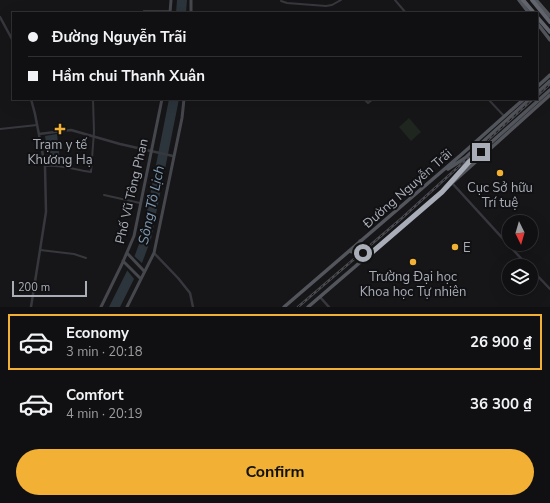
<!DOCTYPE html>
<meta charset="utf-8">
<style>
body{margin:0;font-family:"Nunito Sans",sans-serif;background:#19191b;color:#f1f3f6;height:100vh;display:flex;flex-direction:column;font-size:15px;white-space:nowrap}
*{box-sizing:border-box;margin:0}
p{font-size:13px;color:#9c9d9f}
.icon{flex:none;width:22px;height:22px;fill:none;stroke:currentColor;stroke-width:2;stroke-linecap:round;stroke-linejoin:round}
.map{position:relative;height:307px;overflow:hidden}
.side{display:flex;flex-direction:column;background:#101012;flex:1}
.side>*{flex:none}
.banner{position:absolute;left:12px;top:12px;width:526px;height:88px;border-radius:0px;box-shadow:0 4px 16px #0002,0 0 0 1px #303032;display:grid;align-content:center;height:88px;padding:0 16px;background:#101012}
.needle{width:26px;rotate:175deg}
.tools{position:absolute;left:502px;top:215px;display:grid;gap:8px}
.tools a{display:grid;place-items:center;width:36px;height:36px;border-radius:50%;background:#101012;box-shadow:0 4px 16px #0002,0 0 0 1px #303032;font-size:20px}
.scale{position:absolute;left:12px;bottom:10px;width:75px;box-sizing:border-box;padding-left:4px;border:2px solid #a8adb8;border-top:0;font-size:11px;line-height:14px;white-space:nowrap;color:#a8adb8;-webkit-text-stroke:3px #111113;paint-order:stroke}
.end{position:absolute;width:18px;height:18px;margin:-9px;border:5px solid #a8adb8;background:#111;box-shadow:0 0 0 2px #111}
.from{border-radius:50%}
.banner b{display:flex;align-items:center;gap:14px;height:38px;font-size:15px}
.banner b+b{border-top:1px solid #303032}
.banner i{width:10px;height:10px;background:#f1f3f6}
ul{padding:7px 0 0;list-style:none}
li{display:flex;align-items:center;gap:12px;height:56px;margin:0 8px 6px;padding:0 8px;border:2px solid transparent;border-radius:0px}
li div{flex:1}
li b{display:block;font-size:15px}
li em{font-style:normal;font-weight:700}
li.on{border-color:#f2b134}
li>.icon{width:36px;height:36px;stroke-width:1.5}
.button{display:flex;gap:8px;margin-top:auto;padding:8px 16px}
.button a{flex:1;height:46px;border-radius:24px;background:#f2b134;color:#111;font-size:16px;font-weight:700;line-height:46px;text-align:center}
.map>svg:first-child{display:block}
.green{fill:#1e261f}
.water{fill:#2c353c}
.pier{fill:#161618}
.lines{fill:none;stroke-linecap:round;stroke-linejoin:round}
.minor{stroke:#37383d;stroke-width:2}
.tertiary{stroke:#37383d;stroke-width:2.5}
.secondary{stroke:#45474d;stroke-width:3}
.primary{stroke:#53555c;stroke-width:3.5}
.motorway{stroke:#63666e;stroke-width:4}
.rail-casing{stroke:#4a4c52;stroke-width:2.5}
.rail{stroke:#111113;stroke-width:1;stroke-dasharray:3;stroke-linecap:butt}
.route{stroke:#a8adb8;stroke-width:5}
.poi-dot{fill:#f2b134;stroke:#111113;stroke-width:1.5}
.labels{text-anchor:middle;stroke-width:4;stroke-linejoin:round;paint-order:stroke}
.poi-label{font-size:13px;fill:#a8adb8;stroke:#111113}
.street-label{font-size:13px;fill:#a8adb8;stroke:#111113}
.water-label{font-size:14px;font-style:italic;fill:#7f9bb3;stroke:#111113}
</style>
<div class="map">
<svg width="550" height="307" viewBox="0 0 550 307">
<rect width="100%" height="100%" fill="#161618"/>
<path class="green" d="M409 118 421 132 411 141 399 127Z
M514 214 522 222H509V232L502 225Z"/>
<path class="water" d="M177 0H187L186 13H176Z
M169 99H179L151 239 142 263 120 307H109L135 255 142 236Z
M57 134 60 162H49L45 136Z"/>
<path class="pier" d="M133 255 143 264 135 280 126 269Z"/>
<g class="lines">
<path class="minor" d="M395 0 406 13
M281 1 287 3 326 6 332 5 341 0
M145 13 144 11H170
M364 99 368 103 373 99
M488 99 504 116
M0 129 37 125
M45 166C60 164 75 170 91 172L94 132 93 99
M104 195 140 203
M40 250 74 254 86 258"/>
<path class="tertiary" d="M0 17 13 41
M39 134 71 130 120 144 173 156
M452 183 528 266
M154 253 178 278 190 293 193 307
M531 269 550 289
M320 297 329 307
M31 307 46 212 45 166 35 114 31 99"/>
<path class="secondary" d="M170 13 171 0
M191 13V0
M127 253 144 271
M123 261 140 278
M101 307 122 264 134 236 162 99
M127 307 154 253 182 118 184 99"/>
<path class="primary" d="M519 0 529 13
M536 0 550 16
M537 23 550 40
M537 87 550 75
M537 93 550 81
M448 169 465 158 530 99
M456 176 469 162 550 90
M360 241V247L361 252 365 254H370
M349 251C355 252 361 254 361 262
M284 307 462 154 524 99
M308 307 442 192 550 95"/>
<path class="motorway" d="M523 0 534 13
M532 0 550 22
M537 17 550 32"/>
<defs>
<path id="rail" d="M537 96 550 84
M298 307 402 218 533 99"/>
</defs>
<use href="#rail" class="rail-casing"/>
<use href="#rail" class="rail"/>
</g>
<g class="lines">
<path class="route" d="M363 253 370 254 442 192 469 162 481 152"/>
</g>
<g class="poi-dot">
<path d="M58 123h4v4h4v4h-4v4h-4v-4h-4v-4h4z"/>
<circle cx="500" cy="173" r="4"/>
<circle cx="455" cy="247" r="4"/>
<circle cx="413" cy="262" r="4"/>
</g>
<g class="labels">
<g class="poi-label">
<text x="60" y="149">Trạm y tế<tspan x="60" dy="15">Khương Hạ</tspan></text>
<text x="500" y="192">Cục Sở hữu<tspan x="500" dy="15">Trí tuệ</tspan></text>
<text x="463" y="252" text-anchor="start">E</text>
<text x="413" y="281">Trường Đại học<tspan x="413" dy="15">Khoa học Tự nhiên</tspan></text>
</g>
<g class="street-label">
<text transform="translate(407 188) rotate(-41)" y="5">Đường Nguyễn Trãi</text>
<text transform="translate(131 191) rotate(-77)" y="5">Phố Vũ Tông Phan</text>
</g>
<g class="water-label">
<text transform="translate(151 205) rotate(-78)" y="5">Sông Tô Lịch</text>
</g>
</g>
</svg>
<div class="tools">
<a><svg class="needle" viewBox="-14 -14 28 28"><path d="M0-13l5 13h-10z" fill="#e53935"/><path d="M0 13l5-13h-10z" fill="#9c9d9f"/></svg></a>
<a><svg class="icon" aria-label="layers" viewBox="0 0 24 24"><path d="M12 4l9 5-9 5-9-5zM3 14l9 5 9-5"/></svg></a>
</div>
<div class="scale">200 m</div>
<i class="end from" style="left:363px;top:253px"></i>
<i class="end" style="left:481px;top:152px"></i>
<div class="banner">
<b><i class="from"></i>Đường Nguyễn Trãi</b>
<b><i></i>Hầm chui Thanh Xuân</b>
</div>
</div>
<section class="side">
<ul>
<li class="on"><svg class="icon" aria-label="car" viewBox="0 0 24 24"><path d="M5 17H2v-5l4-1 3-4h7l3 4 3 1v5h-3M9 17h6M6 11h13"/><circle cx="7" cy="17" r="2"/><circle cx="17" cy="17" r="2"/></svg><div><b>Economy</b><p>3 min · 20:18</p></div><em>26 900 ₫</em></li>
<li><svg class="icon" aria-label="car" viewBox="0 0 24 24"><path d="M5 17H2v-5l4-1 3-4h7l3 4 3 1v5h-3M9 17h6M6 11h13"/><circle cx="7" cy="17" r="2"/><circle cx="17" cy="17" r="2"/></svg><div><b>Comfort</b><p>4 min · 20:19</p></div><em>36 300 ₫</em></li>
</ul>
<div class="button"><a>Confirm</a></div>
</section>
